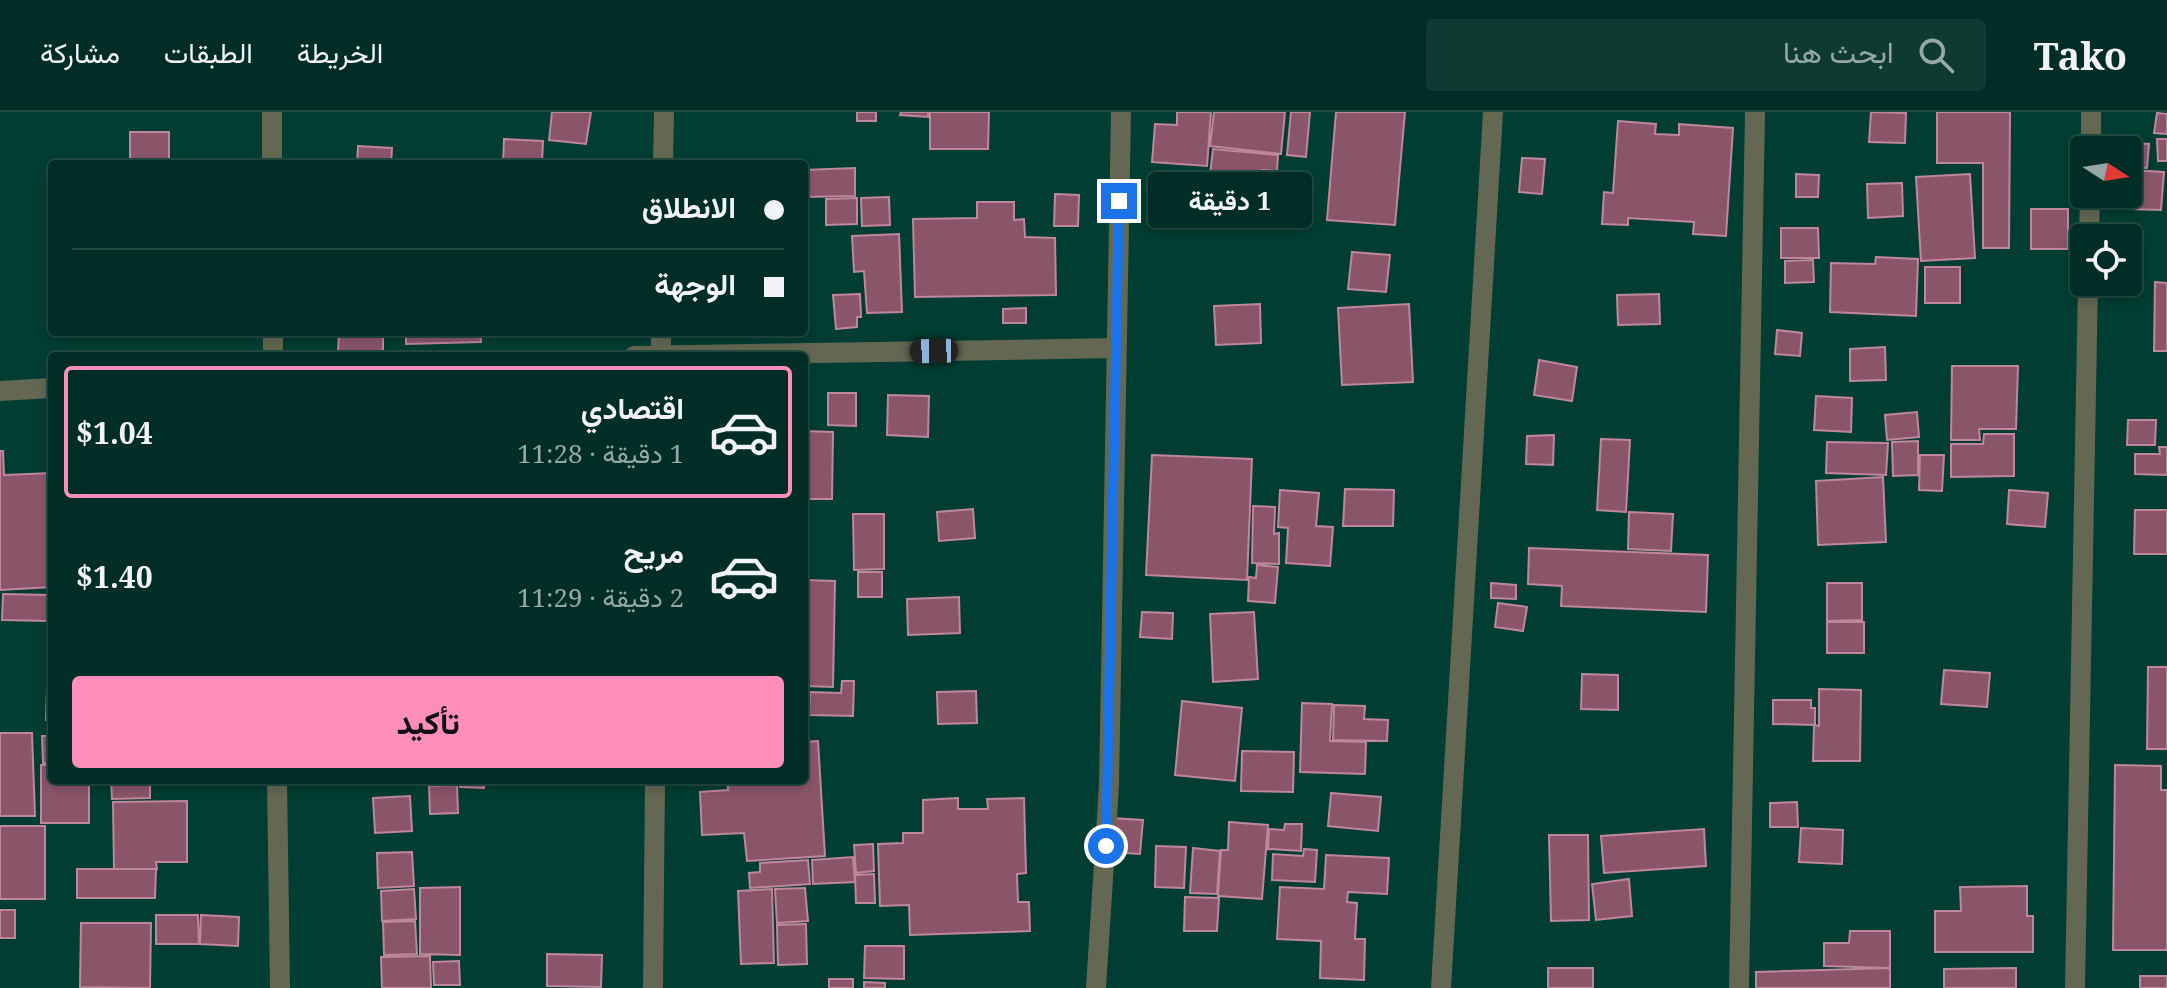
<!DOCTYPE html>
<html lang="ar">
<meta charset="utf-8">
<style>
body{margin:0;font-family:"Noto Serif",Vazirmatn,serif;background:#0e3a32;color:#f1f3f6;direction:rtl;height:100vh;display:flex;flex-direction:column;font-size:30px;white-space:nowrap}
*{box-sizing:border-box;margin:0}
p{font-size:26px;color:#95a8a7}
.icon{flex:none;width:44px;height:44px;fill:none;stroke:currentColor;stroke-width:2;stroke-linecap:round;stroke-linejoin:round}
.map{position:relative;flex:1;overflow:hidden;direction:ltr}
.sheet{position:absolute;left:48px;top:240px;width:760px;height:432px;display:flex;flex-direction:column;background:#002e26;border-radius:8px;box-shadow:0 4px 12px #0003,0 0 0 2px #224a43;direction:rtl}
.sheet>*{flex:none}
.hud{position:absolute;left:48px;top:48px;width:760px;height:176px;border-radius:8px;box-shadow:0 4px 12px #0003,0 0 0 2px #224a43;direction:rtl;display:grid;align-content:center;height:176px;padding:0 24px;background:#002e26}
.needle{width:52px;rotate:102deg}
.controls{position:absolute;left:2070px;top:24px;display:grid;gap:16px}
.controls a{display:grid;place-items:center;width:72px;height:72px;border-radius:8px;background:#002e26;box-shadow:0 4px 12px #0003,0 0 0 2px #224a43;font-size:40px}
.end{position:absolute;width:36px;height:36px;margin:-18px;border:10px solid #1a73e8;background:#fff;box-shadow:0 0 0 4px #fff}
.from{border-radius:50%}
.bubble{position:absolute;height:56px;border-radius:8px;background:#002e26;box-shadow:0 4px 12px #0003,0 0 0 2px #224a43;font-size:26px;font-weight:700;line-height:56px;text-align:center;direction:rtl}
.car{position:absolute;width:24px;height:48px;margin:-24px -12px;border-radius:10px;box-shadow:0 0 6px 2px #0007;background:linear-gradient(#222 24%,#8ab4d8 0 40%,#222 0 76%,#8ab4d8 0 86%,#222 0)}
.hud b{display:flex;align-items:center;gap:28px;height:76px;font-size:30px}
.hud b+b{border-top:2px solid #224a43}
.hud i{width:20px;height:20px;background:#f1f3f6}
ul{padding:14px 0 0;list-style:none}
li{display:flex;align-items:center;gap:24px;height:132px;margin:0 16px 12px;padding:0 8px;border:4px solid transparent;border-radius:8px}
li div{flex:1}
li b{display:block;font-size:30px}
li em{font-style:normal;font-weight:700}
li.selected{border-color:#ff8eba}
li>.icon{width:72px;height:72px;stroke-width:1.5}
.cta{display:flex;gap:16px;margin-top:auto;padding:16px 24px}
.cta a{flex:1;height:92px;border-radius:8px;background:#ff8eba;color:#111;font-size:32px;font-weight:700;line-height:92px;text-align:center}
header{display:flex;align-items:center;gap:48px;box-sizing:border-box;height:112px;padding:0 40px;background:#002e26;border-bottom:2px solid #224a43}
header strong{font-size:38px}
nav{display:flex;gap:44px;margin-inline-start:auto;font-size:28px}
.search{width:560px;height:72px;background:#0e3a32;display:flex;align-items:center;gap:20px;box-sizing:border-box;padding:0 28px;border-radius:8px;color:#95a8a7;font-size:30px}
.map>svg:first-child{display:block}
.building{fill:#8a5569;stroke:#c0879c;stroke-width:2}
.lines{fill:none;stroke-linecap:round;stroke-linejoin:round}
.minor{stroke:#646852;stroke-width:20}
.route{stroke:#1a73e8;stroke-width:10}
</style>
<header>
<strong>Tako</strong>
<div class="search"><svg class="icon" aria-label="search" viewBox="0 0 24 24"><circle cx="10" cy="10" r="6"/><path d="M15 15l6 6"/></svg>ابحث هنا</div>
<nav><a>الخريطة</a><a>الطبقات</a><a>مشاركة</a></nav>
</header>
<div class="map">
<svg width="2167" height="876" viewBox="0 0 2167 876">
<rect width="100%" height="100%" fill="#003d32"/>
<path class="building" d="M552 0H591L586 32 549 28Z
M857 0H876V9H857Z
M901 0H928V5L900 3Z
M930 0H989L988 37H930Z
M1177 0H1211L1207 54 1152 50 1155 12 1177 13Z
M1214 0H1285L1281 42 1210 34Z
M1291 0H1310L1306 45 1287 43Z
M1336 0H1405L1395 113 1327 108Z
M1871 0 1906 1 1905 31 1869 30Z
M1937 0H2010L2009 136H1983V51H1937Z
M2157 1 2167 2V22L2154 21Z
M1618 9 1656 12 1655 22 1679 23V12L1733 16 1726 124 1693 122 1694 110 1628 106V113L1602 112 1604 80 1613 81Z
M130 20H169V52H130Z
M504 27 543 29 542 52H503Z
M2157 27H2167V49H2158Z
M2124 30 2149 32 2147 56 2128 55V38H2124Z
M358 34 392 36 391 52H357Z
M1213 37 1278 43 1277 59 1262 58 1261 83 1208 79Z
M1522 46 1545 47 1542 82 1519 80Z
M433 47H458V52H433Z
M855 56V84L804 85V58Z
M2130 58 2164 60 2161 98 2128 97Z
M1796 62 1819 63 1818 85H1796Z
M1970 62 1975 146 1921 149 1916 65Z
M1268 64 1307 68 1303 97 1265 93Z
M1902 71 1903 104 1868 106 1867 72Z
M1055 82 1079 83 1078 114H1054Z
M889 85 890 113 862 114 861 86Z
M857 86V112L826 113V87Z
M977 90H1014V108L1024 107 1025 125 1055 126 1056 183 915 185 913 107 977 106Z
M2031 97H2068V137H2031Z
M1781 116H1818L1819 146H1781Z
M899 122 902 200 867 201 864 159 854 160 852 124Z
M1352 140 1390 143 1386 180 1348 177Z
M1876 145 1918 147 1916 204 1830 200 1831 151 1875 152Z
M1813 148 1814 170 1785 171V149Z
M1925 155H1960V191H1925Z
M2155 170 2167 171V239H2154Z
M860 182 861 205H857V215L836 217 833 183Z
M1659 182 1660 212 1618 213 1617 183Z
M1260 192 1261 231 1216 233 1214 194Z
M1409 192 1413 270 1342 273 1338 196Z
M1026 196V211H1003V197Z
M1777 218 1802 221 1800 244 1775 242Z
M339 220H383V241H338Z
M406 220H480L481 230 406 232Z
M1885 235 1886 268 1850 269V237Z
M1539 248 1577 255 1572 289 1534 283Z
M1952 254H2018L2016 317H1979L1980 328H1951Z
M828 281H856V314L828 313Z
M888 283 929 284 928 325 887 323Z
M1816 284 1852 286 1851 320 1814 318Z
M1917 300 1919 325 1887 328 1885 303Z
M2128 308H2156L2155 333H2127Z
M804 319 833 320 832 387H804Z
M1984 322H2014V364L1951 365V332H1983Z
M1554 323 1553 353 1526 352 1527 324Z
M1601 327 1630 328 1626 400 1597 398Z
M1918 329V363L1893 364 1892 330Z
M1827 330 1888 331 1886 363 1826 361Z
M2159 335H2167V363L2135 362V342H2160Z
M0 339H3L4 363 52 361V475L0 478Z
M1152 343 1252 347 1247 468 1146 463Z
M1920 343H1944L1942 379 1919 378Z
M1883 365 1886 430 1818 433 1816 369Z
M1345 377 1394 378 1393 414H1343Z
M1280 378 1319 381 1316 414 1333 415 1330 454 1286 451 1288 416 1278 415Z
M2009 378 2048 381 2045 415 2007 412Z
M1253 394 1275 395 1274 422 1279 421V452L1252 451Z
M973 397 975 426 939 429 937 400Z
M2135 398H2167V442H2134Z
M1629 400 1673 402 1671 439 1628 437Z
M853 402H884V457L854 458Z
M1529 436 1708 443 1706 500 1561 494 1562 474 1528 472Z
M1257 453 1278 455 1275 491 1248 489 1249 465 1256 466Z
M858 460H882V485H858Z
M804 468 835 469 833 575 804 574Z
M1491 471 1516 473V487L1491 486Z
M1827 471H1862V508L1827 509Z
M3 482 50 483 49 509 2 508Z
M959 485 960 521 908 523 907 487Z
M1498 491 1527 495 1523 519 1495 515Z
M1142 500 1173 501 1172 527 1140 525Z
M1254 500 1258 567 1213 570 1210 502Z
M1827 510H1864V541H1827Z
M48 543H52V608H46Z
M2148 555H2167V637H2147Z
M1944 558 1990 561 1987 595 1941 592Z
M1582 562 1618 563V598L1581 597Z
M842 569H854L853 604 809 603 810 580 841 581Z
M1819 577 1861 578 1860 649H1813L1814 613 1819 614Z
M976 579 977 611 938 612 937 580Z
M1773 588H1811V596H1815V613L1773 612Z
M1182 589 1242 596 1235 669 1175 663Z
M1302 591 1332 592 1330 629 1366 630 1365 662 1300 660Z
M1334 593 1365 594 1364 607 1388 608 1387 629 1333 628Z
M0 621H32L35 704H0Z
M42 624H52V651H43Z
M818 629 825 744 747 749 744 721 702 723 700 680 728 678 727 668H804V630Z
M1242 639 1294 640 1293 680 1241 679Z
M41 653H52V668H89V711H41Z
M2115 653 2161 654V678H2167V838H2113Z
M111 668H150V686L112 687Z
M460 668H484V676L460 675Z
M457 673 458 701 430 702 429 674Z
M1331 681 1381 685 1378 719 1328 714Z
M410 684 412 719 375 721 373 686Z
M958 686V697H988L987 687 1024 686 1026 761 1017 762 1018 790H1029L1030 819 910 823 909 793 880 794 878 732 903 731V721H923V688Z
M187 689V750H156L157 757H114L113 690Z
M1797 690 1798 715H1770V691Z
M1111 706 1143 708 1140 742 1110 740Z
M1229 710 1268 713 1262 787 1218 784 1221 738H1228Z
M1285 712H1302L1301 739 1268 737 1269 717 1284 718Z
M0 714H45V787H0Z
M1801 716 1843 718 1842 752 1799 750Z
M1704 717 1706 754 1604 761 1601 724Z
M1549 723H1588L1589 808 1551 809Z
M873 732 874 759 856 761 854 733Z
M1156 734 1186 735 1184 776 1155 775Z
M1193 736 1220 739 1217 782 1190 781Z
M1304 737 1317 738 1315 770 1272 768 1273 742 1303 744Z
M412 740 414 774 378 776 377 741Z
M1326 743 1389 746 1387 782 1348 780 1347 790 1357 791 1355 827H1365L1364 868 1320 866 1321 829 1277 827 1280 775 1324 777Z
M853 745 855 770 813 772 812 748Z
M808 748 810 772 750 776 749 761 760 760V751Z
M77 757H156L155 786H77Z
M874 762 875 791H856L855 763Z
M1629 767 1632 804 1596 808 1592 772Z
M2027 774V804H2033V840H1935V799H1961L1960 775Z
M460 775V843L420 842V776Z
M805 776 808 809 777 811 775 777Z
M414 777 416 807 382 809 381 779Z
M772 777 774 851 741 852 738 779Z
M1185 785 1219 786 1217 819H1184Z
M0 798H15V826H0Z
M156 803H198L199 832H156Z
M201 803 239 805 238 834 200 832Z
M415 809 417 842 384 843 383 810Z
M81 811H151L150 876 80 875Z
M806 812 807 852 778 853 777 813Z
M1850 819H1890V856L1824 854V831H1849Z
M865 834H904V867L864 866Z
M547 842 602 843 601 875 547 874Z
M430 844 431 876H382L381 845Z
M459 849 460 873H434L433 850Z
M1548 856H1593V876H1548Z
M1890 856V876H1756V860Z
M2016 856V876H1944V857Z
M2140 864H2167V876H2140Z
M829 867H853V876H829Z
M864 870 885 871V876H864Z"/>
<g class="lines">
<path class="minor" d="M272 0V52
M2091 38V0
M663 52 664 0
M2089 126 2090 82
M273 220V244
M634 244 1116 236
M661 244V220
M0 279 52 276
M277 668 280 876
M653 876 655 668
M1096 876 1109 673 1121 0
M1441 876 1493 0
M1739 876 1755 0
M2075 876 2088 170"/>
</g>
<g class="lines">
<path class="route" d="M1106 734 1119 89"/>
</g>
</svg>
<div class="controls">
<a><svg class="needle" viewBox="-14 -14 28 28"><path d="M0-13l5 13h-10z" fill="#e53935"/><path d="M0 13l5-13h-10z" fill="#95a8a7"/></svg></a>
<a><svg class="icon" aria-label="locate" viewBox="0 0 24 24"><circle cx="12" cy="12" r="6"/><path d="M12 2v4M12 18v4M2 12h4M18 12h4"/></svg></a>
</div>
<i class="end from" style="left:1106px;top:734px"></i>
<i class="end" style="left:1119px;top:89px"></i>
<div class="bubble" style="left:1148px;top:60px;width:164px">1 دقيقة</div>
<i class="car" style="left:934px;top:239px;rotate:269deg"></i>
<div class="hud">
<b><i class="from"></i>الانطلاق</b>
<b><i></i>الوجهة</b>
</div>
<section class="sheet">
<ul>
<li class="selected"><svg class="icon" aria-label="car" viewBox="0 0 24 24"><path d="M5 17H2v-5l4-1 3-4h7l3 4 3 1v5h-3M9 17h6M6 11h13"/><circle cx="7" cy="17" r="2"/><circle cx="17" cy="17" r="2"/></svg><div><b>اقتصادي</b><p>1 دقيقة · 11:28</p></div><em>$1.04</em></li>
<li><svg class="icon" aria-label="car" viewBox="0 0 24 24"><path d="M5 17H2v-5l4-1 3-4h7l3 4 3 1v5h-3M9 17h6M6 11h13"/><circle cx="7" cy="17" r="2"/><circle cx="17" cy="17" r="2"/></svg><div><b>مريح</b><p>2 دقيقة · 11:29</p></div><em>$1.40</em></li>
</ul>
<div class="cta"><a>تأكيد</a></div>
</section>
</div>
